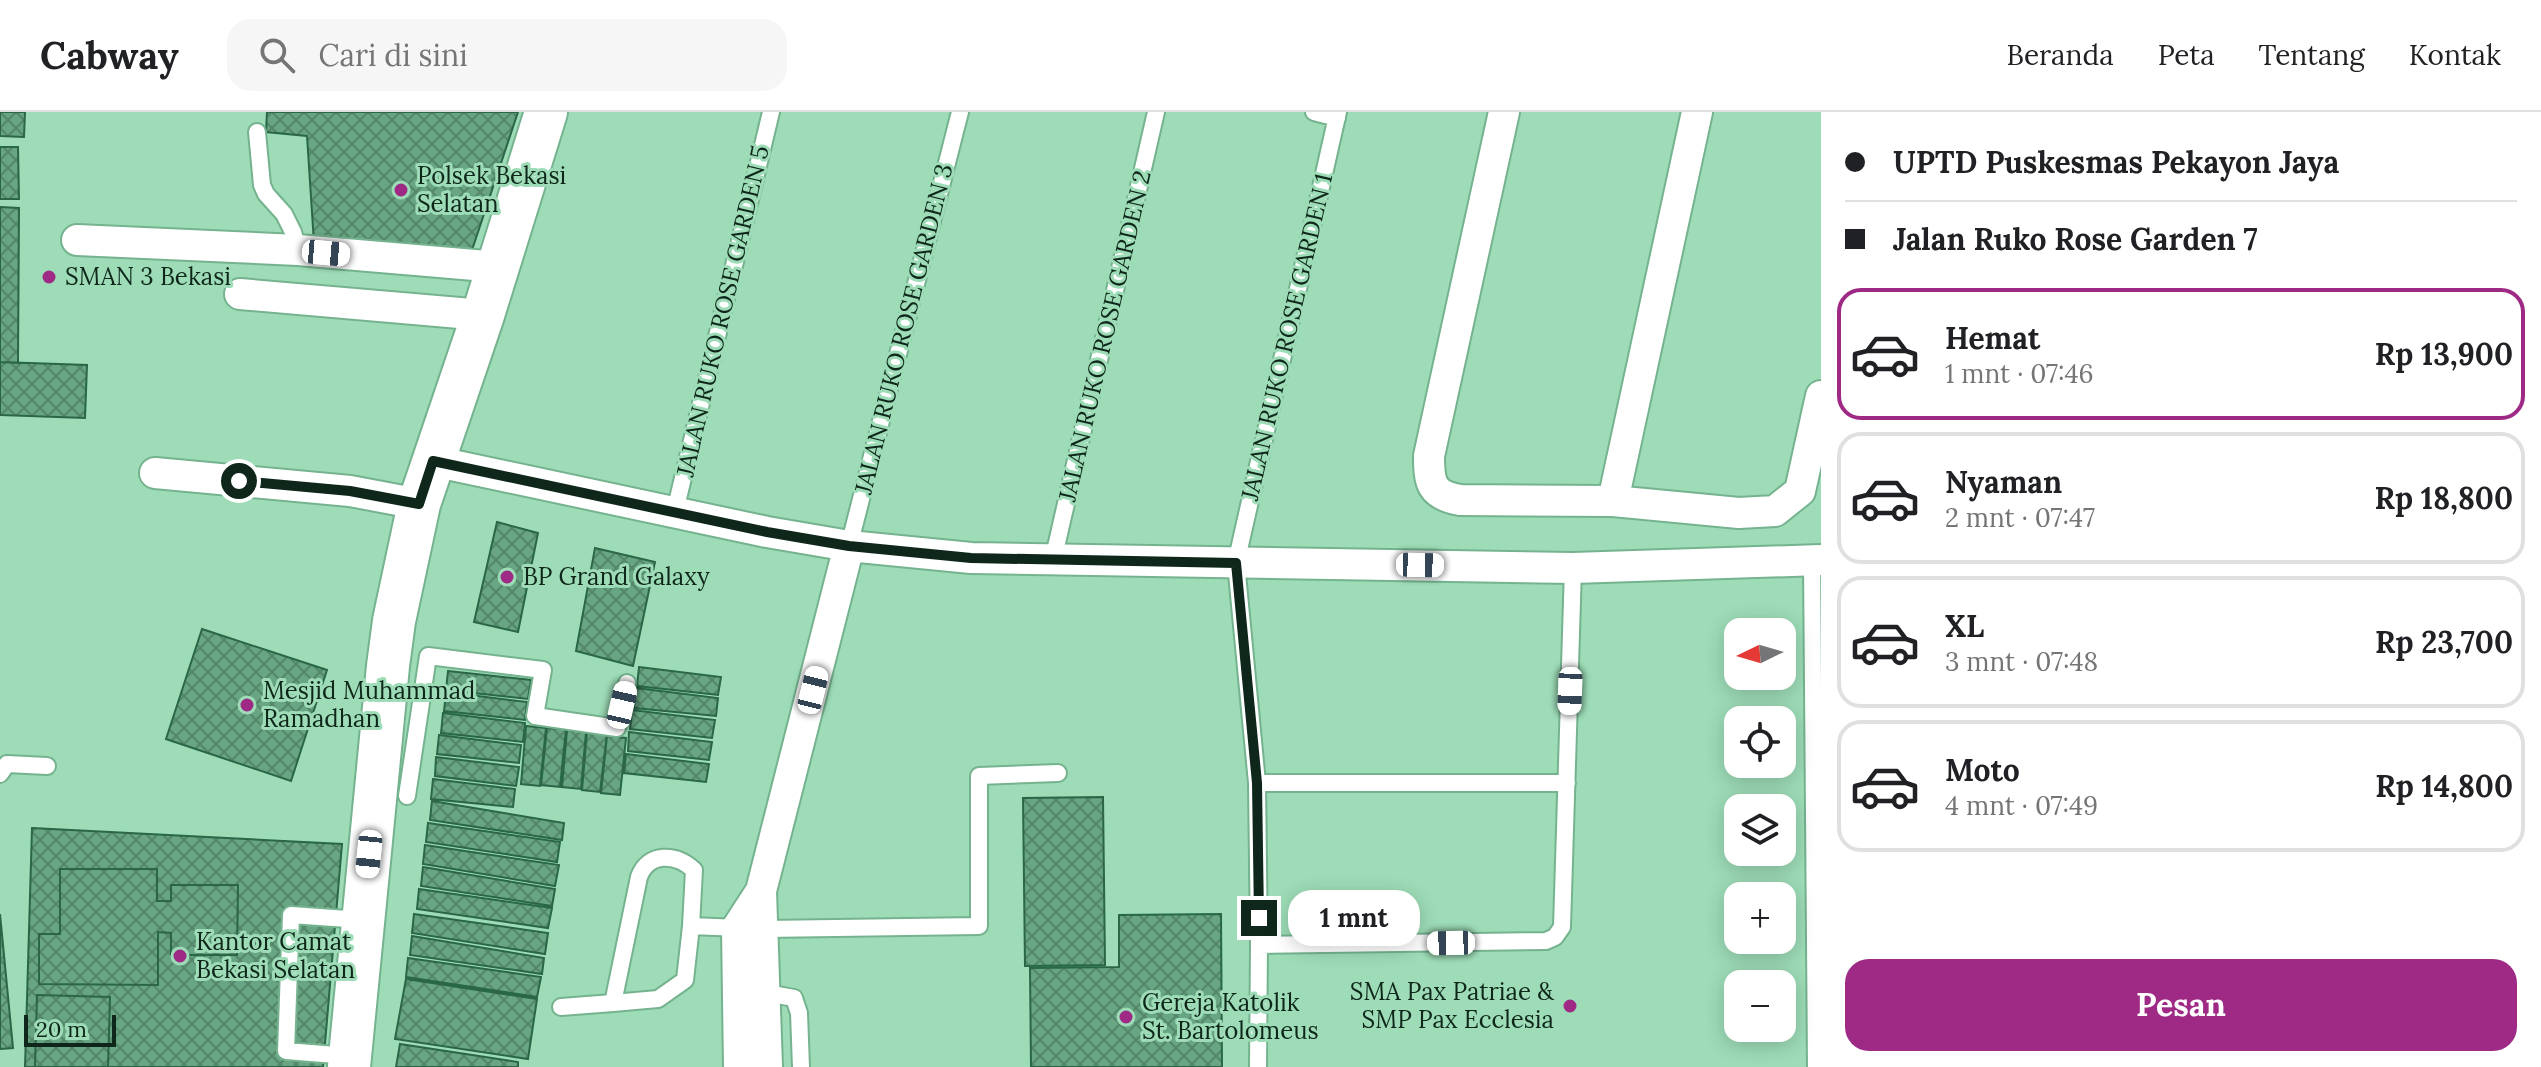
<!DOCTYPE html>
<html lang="id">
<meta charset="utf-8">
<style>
body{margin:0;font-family:Lora,serif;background:#f6f6f6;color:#202124;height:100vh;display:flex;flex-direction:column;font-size:30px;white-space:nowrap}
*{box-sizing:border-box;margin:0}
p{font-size:26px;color:#757577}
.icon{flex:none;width:44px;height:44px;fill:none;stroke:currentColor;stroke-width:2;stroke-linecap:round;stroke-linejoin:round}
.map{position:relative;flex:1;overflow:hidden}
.sheet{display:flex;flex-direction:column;background:#fff;width:720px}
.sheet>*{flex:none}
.hud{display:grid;align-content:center;height:176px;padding:0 24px;background:#fff}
.needle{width:52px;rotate:265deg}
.controls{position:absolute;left:1724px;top:506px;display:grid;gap:16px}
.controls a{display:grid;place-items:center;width:72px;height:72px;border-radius:16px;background:#fff;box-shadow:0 4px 20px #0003;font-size:40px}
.scale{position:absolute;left:24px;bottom:20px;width:92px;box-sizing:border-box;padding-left:8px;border:4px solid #0e271a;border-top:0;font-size:22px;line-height:28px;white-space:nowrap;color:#0e271a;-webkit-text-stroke:6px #9ddcb7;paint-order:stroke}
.end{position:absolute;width:36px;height:36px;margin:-18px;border:10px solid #0e271a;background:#fff;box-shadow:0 0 0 4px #fff}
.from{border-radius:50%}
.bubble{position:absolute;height:56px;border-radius:24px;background:#fff;box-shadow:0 4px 20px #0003;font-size:26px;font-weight:800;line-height:56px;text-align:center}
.car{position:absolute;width:24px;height:48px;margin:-24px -12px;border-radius:10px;box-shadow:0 0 6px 2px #0007;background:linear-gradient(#fff 24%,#345 0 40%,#fff 0 76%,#345 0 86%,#fff 0)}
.hud b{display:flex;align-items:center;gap:28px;height:76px;font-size:30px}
.hud b+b{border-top:2px solid #e0e0e0}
.hud i{width:20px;height:20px;background:#202124}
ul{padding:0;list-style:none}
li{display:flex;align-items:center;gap:24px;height:132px;margin:0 16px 12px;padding:0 8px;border:4px solid #e0e0e0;border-radius:24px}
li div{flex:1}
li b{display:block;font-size:30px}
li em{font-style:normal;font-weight:800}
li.selected{border-color:#9e2a86}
li>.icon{width:72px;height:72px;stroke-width:1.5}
.button{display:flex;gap:16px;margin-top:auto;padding:16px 24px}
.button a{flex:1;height:92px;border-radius:24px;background:#9e2a86;color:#fff;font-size:32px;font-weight:800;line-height:92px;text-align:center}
header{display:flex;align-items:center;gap:48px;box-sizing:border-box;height:112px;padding:0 40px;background:#fff;border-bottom:2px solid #e0e0e0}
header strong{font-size:38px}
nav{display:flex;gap:44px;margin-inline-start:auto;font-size:28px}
.search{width:560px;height:72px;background:#f6f6f6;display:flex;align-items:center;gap:20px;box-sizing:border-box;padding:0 28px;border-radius:24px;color:#757577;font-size:30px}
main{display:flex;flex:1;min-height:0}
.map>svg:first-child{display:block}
.building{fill:url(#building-cross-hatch);stroke:#296747;stroke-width:2}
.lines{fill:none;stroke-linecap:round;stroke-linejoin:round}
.lane-casing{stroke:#75b38f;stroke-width:20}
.street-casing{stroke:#75b38f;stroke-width:34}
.secondary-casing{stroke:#75b38f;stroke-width:46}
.lane{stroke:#fff;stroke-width:16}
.street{stroke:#fff;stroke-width:30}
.secondary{stroke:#fff;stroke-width:42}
.route{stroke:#0e271a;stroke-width:10}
.poi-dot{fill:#9e2a86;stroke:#9ddcb7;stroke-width:3}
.labels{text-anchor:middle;stroke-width:6;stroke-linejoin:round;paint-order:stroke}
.poi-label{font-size:24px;fill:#0e271a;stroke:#9ddcb7;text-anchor:start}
.street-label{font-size:24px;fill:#0e271a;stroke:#9ddcb7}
</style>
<header>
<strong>Cabway</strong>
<div class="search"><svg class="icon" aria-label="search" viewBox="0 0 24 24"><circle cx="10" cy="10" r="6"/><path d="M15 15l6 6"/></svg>Cari di sini</div>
<nav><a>Beranda</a><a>Peta</a><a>Tentang</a><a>Kontak</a></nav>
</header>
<main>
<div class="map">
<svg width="1821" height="955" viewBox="0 0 1821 955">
<defs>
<pattern id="building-cross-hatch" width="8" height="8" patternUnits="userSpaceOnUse" patternTransform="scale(2)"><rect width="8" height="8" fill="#68a582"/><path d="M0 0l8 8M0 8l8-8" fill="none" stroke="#54866a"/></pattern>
</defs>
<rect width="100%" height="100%" fill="#9ddcb7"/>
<path class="building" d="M0 0H25L24 25 0 24Z
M267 0H518L472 138 314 131 307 24 266 20Z
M0 35H18L19 87H0Z
M0 95 19 96 18 251 0 250Z
M0 250 87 253 85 306 0 303Z
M497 410 538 421 518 520 474 510Z
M595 436 655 450 633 554 576 539Z
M202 517 327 558 291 669 166 627Z
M639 555 721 565 718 583 637 574Z
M448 559 531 568 528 587 446 578Z
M636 576 718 586 716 604 634 596Z
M446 580 527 590 525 608 444 599Z
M632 598 715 608 712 626 630 617Z
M443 601 525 611 523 630 441 621Z
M526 614 546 616 540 674 521 672Z
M547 616 566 617 560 675 541 673Z
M567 618 586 620 581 677 562 675Z
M587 620 607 622 600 680 582 678Z
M629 620 712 630 709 648 628 639Z
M439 623 521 633 519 651 437 642Z
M607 624 626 626 620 683 601 681Z
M626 642 709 652 706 670 624 661Z
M436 645 519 655 516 674 435 664Z
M433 667 515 677 513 695 431 687Z
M1103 685 1105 853 1025 854 1023 686Z
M432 689 564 711 562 728 430 708Z
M428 711 560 730 557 750 426 730Z
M32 716 342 732 323 955H25Z
M425 733 559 753 555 774 423 752Z
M423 755 555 777 552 794 421 774Z
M60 757H157V789H171V773H238L237 843H171V821L158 820V873L39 872V822H60Z
M419 777 552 796 548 816 417 797Z
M0 802 13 936 0 937Z
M414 802 548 821 545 842 412 821Z
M1221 802 1222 955H1031L1030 856 1119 855V803Z
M412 824 544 846 542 862 410 843Z
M408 846 541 865 537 885 406 865Z
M406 867 537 887 528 947 395 927Z
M37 883 110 885 108 955H35Z
M400 932 518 950V955H396Z"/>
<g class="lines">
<defs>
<path id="lane" d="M1314 0 1337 6
M257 20 262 73 266 82 284 102 293 120 298 138
M675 399 771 0
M849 434 960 0
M1053 448 1156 0
M1812 448 1816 955
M0 662 7 652 47 654
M1257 671H1567
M407 684 428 544 543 558 535 604 617 616 627 571
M1259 833 1546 829 1555 825 1562 815 1573 456
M766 881 794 886 799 901 801 955
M613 891 658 887 685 868 691 814
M561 895 613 891 639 765C648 740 676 741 694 758L691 814 764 817 979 814V664L1058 661
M349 944 286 939 291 803 362 808
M1258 955 1259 833 1257 671 1236 451 1338 0"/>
<path id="street" d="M1504 0 1429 344C1429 371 1431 383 1460 388L1613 389 1739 401 1775 399 1800 379 1821 284
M77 128 298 138 498 155
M240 182 483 203
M433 349 767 420 849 434 971 446 1573 456 1821 448
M155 361 350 379 419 392
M1613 389 1697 0
M761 779 849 434
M739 955 737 816 761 779 767 955"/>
<path id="secondary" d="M349 955 388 554 394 509 419 392 483 203 546 0"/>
</defs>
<use href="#lane" class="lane-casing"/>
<use href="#street" class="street-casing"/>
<use href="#secondary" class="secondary-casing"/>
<use href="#lane" class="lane"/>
<use href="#street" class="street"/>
<use href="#secondary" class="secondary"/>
</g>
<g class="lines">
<path class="route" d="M239 369 350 379 419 392 433 349 767 420 849 434 971 446 1236 451 1257 671 1259 806"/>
</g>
<g class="poi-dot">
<circle cx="401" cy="78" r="8"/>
<circle cx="49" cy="165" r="8"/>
<circle cx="507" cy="465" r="8"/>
<circle cx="247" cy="593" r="8"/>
<circle cx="180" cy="844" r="8"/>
<circle cx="1570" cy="894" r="8"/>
<circle cx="1126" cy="905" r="8"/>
</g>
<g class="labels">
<g class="poi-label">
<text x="417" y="72">Polsek Bekasi<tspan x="417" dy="28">Selatan</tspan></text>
<text x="65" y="173">SMAN 3 Bekasi</text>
<text x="523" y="473">BP Grand Galaxy</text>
<text x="263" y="587">Mesjid Muhammad<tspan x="263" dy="28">Ramadhan</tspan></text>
<text x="196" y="838">Kantor Camat<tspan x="196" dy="28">Bekasi Selatan</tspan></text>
<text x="1554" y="888" text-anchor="end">SMA Pax Patriae &amp;<tspan x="1554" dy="28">SMP Pax Ecclesia</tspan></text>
<text x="1142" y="899">Gereja Katolik<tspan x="1142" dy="28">St. Bartolomeus</tspan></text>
</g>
<g class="street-label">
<text transform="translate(723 199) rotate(-77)" y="8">JALAN RUKO ROSE GARDEN 5</text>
<text transform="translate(904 217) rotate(-76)" y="8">JALAN RUKO ROSE GARDEN 3</text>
<text transform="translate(1105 224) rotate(-77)" y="8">JALAN RUKO ROSE GARDEN 2</text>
<text transform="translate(1287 225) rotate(-77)" y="8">JALAN RUKO ROSE GARDEN 1</text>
</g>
</g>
</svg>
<div class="controls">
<a><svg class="needle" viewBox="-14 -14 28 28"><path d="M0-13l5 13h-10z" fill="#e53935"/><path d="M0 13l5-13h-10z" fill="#757577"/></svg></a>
<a><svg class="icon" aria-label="locate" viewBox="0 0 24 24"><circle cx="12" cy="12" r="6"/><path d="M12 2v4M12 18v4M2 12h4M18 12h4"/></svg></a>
<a><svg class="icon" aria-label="layers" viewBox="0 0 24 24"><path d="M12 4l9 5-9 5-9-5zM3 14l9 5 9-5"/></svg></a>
<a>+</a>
<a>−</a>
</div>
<div class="scale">20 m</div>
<i class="end from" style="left:239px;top:369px"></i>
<i class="end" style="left:1259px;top:806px"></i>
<div class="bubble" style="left:1288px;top:778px;width:132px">1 mnt</div>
<i class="car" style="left:326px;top:141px;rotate:95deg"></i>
<i class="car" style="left:1420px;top:453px;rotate:91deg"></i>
<i class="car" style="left:813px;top:578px;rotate:14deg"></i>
<i class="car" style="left:1570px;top:579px;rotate:182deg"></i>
<i class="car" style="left:622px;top:593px;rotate:13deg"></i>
<i class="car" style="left:369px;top:742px;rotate:186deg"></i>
<i class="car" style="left:1451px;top:831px;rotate:269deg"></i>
</div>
<section class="sheet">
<div class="hud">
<b><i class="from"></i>UPTD Puskesmas Pekayon Jaya</b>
<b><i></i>Jalan Ruko Rose Garden 7</b>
</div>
<ul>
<li class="selected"><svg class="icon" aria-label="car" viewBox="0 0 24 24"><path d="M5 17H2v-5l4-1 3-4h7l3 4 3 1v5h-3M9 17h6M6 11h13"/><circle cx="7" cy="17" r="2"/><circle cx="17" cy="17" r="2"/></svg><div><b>Hemat</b><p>1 mnt · 07:46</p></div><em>Rp 13,900</em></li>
<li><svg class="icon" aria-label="car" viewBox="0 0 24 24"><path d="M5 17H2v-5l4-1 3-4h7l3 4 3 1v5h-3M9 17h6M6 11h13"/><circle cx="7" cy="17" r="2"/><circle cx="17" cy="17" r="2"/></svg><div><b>Nyaman</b><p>2 mnt · 07:47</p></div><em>Rp 18,800</em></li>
<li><svg class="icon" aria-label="car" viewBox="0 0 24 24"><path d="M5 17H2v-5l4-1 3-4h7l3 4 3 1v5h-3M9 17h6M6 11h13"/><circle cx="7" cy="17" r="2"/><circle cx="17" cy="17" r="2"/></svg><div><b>XL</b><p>3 mnt · 07:48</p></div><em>Rp 23,700</em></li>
<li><svg class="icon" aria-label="car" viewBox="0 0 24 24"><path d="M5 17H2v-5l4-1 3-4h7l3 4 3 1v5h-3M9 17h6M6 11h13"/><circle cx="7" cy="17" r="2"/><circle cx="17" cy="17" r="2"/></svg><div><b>Moto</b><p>4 mnt · 07:49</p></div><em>Rp 14,800</em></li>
</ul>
<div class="button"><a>Pesan</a></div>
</section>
</main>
